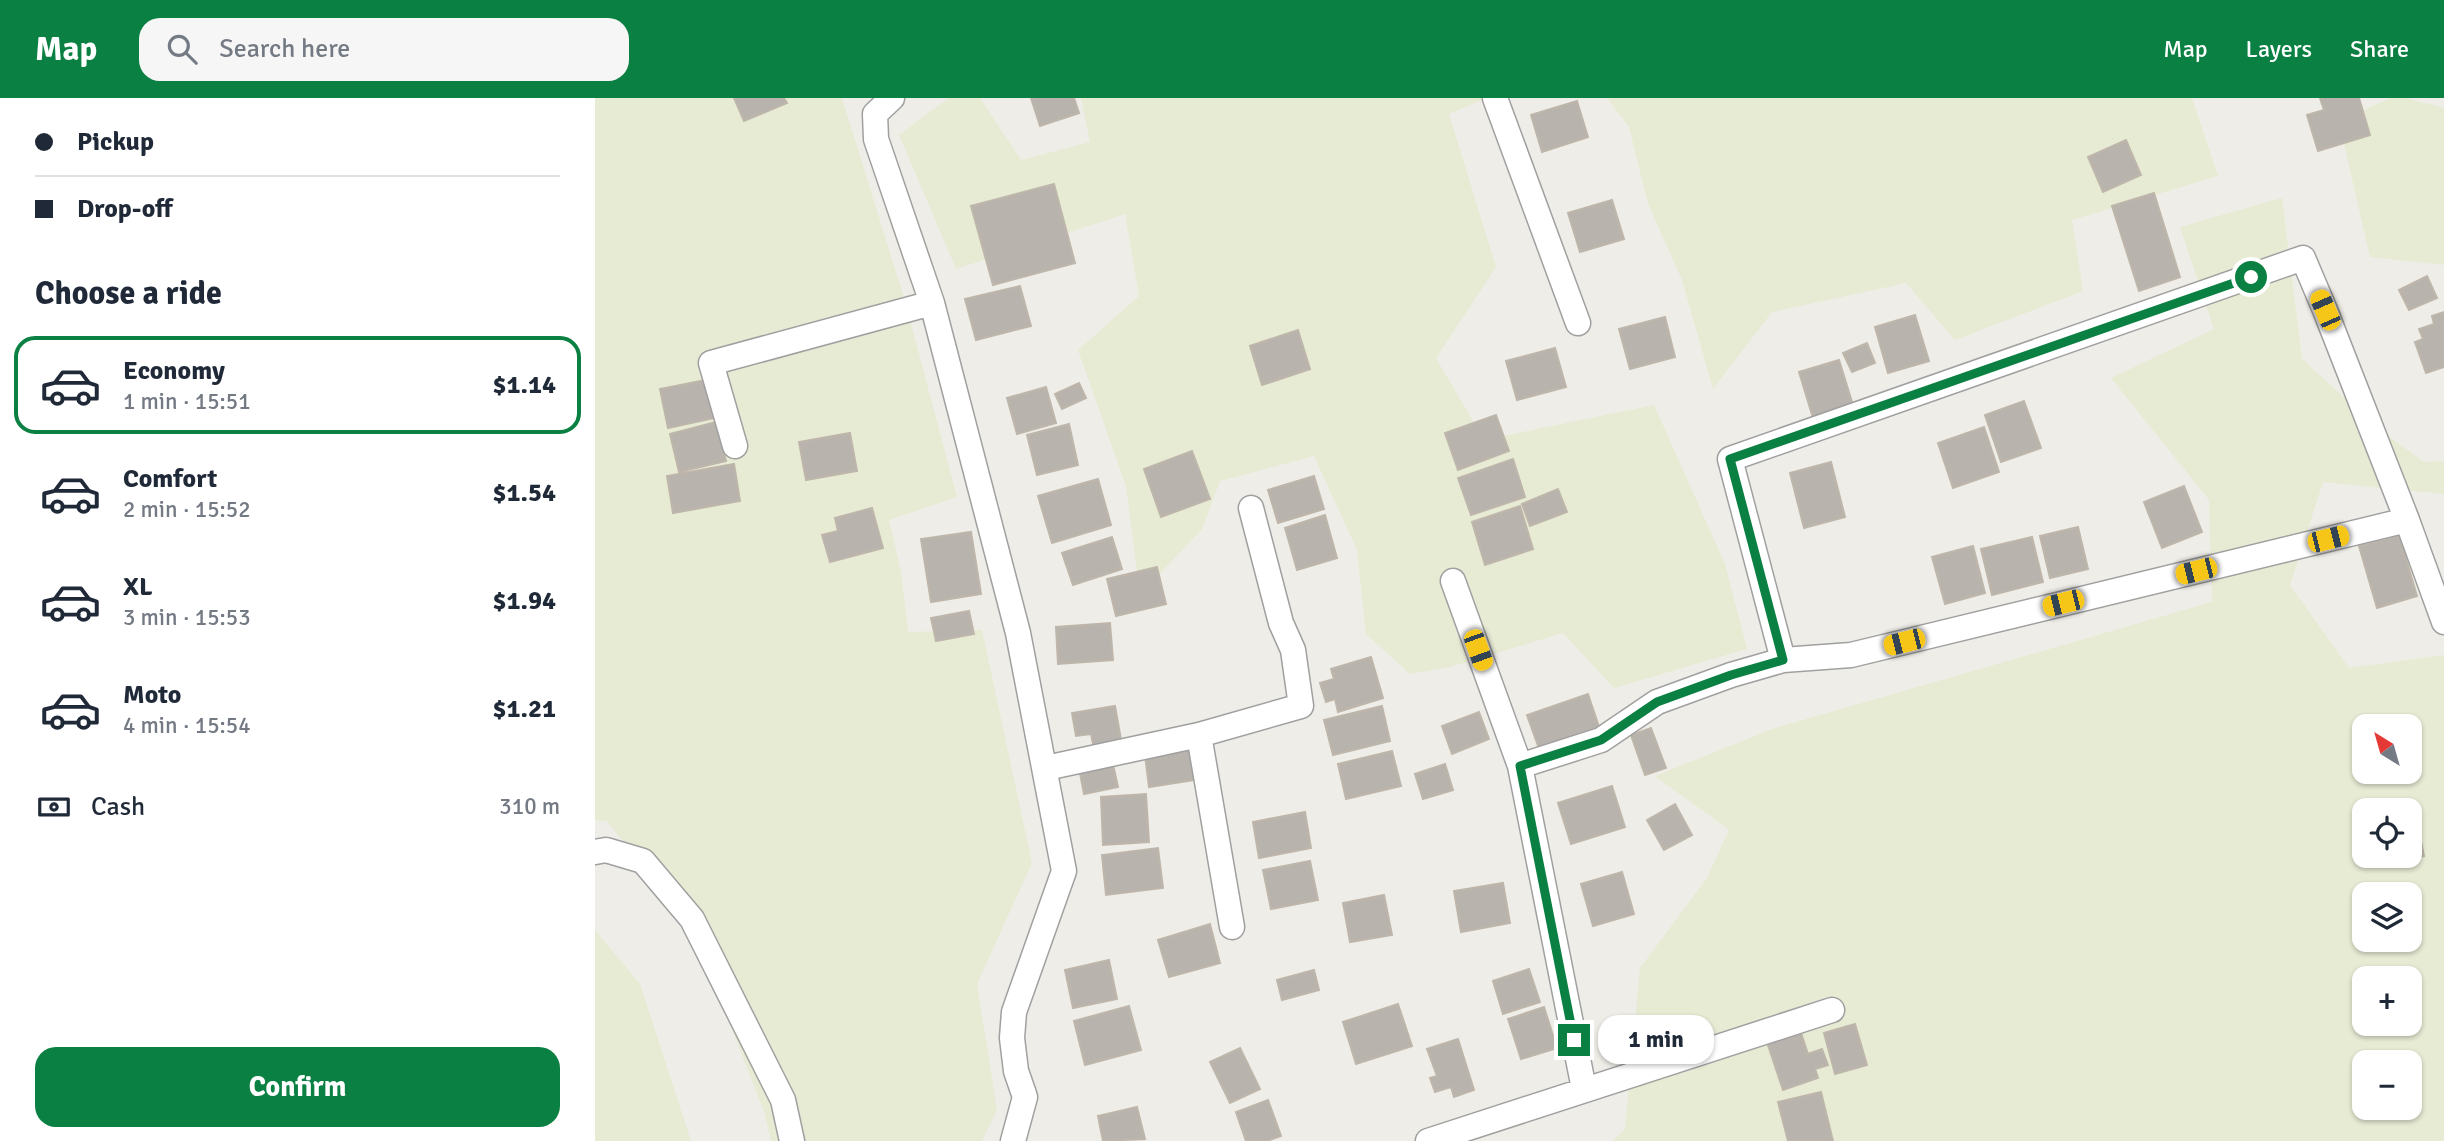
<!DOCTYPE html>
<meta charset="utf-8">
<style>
body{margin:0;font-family:Signika,sans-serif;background:#f6f6f7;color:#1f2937;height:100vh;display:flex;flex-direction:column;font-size:26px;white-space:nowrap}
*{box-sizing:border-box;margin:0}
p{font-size:23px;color:#747a83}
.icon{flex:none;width:38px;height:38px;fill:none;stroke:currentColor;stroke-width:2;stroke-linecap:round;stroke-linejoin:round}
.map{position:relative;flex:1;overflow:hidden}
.side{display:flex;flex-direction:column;background:#fff;width:595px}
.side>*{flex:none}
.top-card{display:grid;align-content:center;height:154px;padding:0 35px;background:#fff}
.needle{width:46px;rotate:323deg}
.controls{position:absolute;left:1757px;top:616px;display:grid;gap:14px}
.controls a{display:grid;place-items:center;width:70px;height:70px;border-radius:14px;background:#fff;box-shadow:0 2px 5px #0004;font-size:35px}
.end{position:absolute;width:32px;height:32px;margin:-16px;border:9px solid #0b8043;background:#fff;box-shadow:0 0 0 4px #fff}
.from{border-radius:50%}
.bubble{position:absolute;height:49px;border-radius:21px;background:#fff;box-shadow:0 2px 5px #0004;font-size:23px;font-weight:700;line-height:49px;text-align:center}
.car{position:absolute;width:21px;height:42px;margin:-21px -10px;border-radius:9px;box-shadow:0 0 5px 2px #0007;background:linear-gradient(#f5c518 24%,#345 0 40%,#f5c518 0 76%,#345 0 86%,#f5c518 0)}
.top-card b{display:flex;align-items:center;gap:24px;height:66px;font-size:26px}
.top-card b+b{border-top:2px solid #e0e1e3}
.top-card i{width:18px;height:18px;background:#1f2937}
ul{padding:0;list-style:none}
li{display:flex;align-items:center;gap:21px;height:98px;margin:0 14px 10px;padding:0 21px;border:4px solid transparent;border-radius:21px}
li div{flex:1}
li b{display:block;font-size:26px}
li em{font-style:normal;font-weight:700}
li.current{border-color:#0b8043}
li>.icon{width:63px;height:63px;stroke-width:1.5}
h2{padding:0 35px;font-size:32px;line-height:84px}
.pay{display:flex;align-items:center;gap:18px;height:77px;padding:0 35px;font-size:26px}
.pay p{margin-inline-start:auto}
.cta{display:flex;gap:14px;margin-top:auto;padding:14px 35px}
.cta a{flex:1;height:80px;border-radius:21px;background:#0b8043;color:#fff;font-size:28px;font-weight:700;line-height:80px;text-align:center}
header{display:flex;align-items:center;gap:42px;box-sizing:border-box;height:98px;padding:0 35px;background:#0b8043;color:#fff}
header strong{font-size:33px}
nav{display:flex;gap:38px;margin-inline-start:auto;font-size:24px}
.search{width:490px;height:63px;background:#f6f6f7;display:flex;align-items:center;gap:18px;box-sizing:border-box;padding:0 24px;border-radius:21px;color:#747a83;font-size:26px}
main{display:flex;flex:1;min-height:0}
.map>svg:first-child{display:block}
.farmland{fill:#e7ebd4;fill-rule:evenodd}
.building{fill:#b8b3ad;stroke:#bfb6ab;stroke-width:2}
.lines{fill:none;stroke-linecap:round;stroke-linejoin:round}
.minor-casing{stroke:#a0a0a0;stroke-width:27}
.minor{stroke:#fff;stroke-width:24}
.route{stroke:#0b8043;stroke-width:9}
</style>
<header>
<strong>Map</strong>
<div class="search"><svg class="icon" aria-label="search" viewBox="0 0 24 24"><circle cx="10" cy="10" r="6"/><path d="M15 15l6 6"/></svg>Search here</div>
<nav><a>Map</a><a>Layers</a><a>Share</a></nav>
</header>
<main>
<section class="side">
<div class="top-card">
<b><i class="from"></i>Pickup</b>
<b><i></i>Drop-off</b>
</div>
<h2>Choose a ride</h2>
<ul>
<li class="current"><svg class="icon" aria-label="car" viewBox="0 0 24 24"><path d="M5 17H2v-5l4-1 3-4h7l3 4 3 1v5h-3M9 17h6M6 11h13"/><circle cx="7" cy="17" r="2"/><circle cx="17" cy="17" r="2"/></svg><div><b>Economy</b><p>1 min · 15:51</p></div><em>$1.14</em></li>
<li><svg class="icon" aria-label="car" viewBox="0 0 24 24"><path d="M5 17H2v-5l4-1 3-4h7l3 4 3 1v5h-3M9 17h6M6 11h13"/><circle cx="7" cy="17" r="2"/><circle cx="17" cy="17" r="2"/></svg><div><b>Comfort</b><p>2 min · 15:52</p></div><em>$1.54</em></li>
<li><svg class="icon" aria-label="car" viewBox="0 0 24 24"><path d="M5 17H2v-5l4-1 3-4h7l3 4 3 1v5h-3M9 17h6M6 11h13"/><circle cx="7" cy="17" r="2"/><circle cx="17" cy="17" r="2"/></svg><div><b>XL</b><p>3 min · 15:53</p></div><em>$1.94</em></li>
<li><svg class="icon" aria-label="car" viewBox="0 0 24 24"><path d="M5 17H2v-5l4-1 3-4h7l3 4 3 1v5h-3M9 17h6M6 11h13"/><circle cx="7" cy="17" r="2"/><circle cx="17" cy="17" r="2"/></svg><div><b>Moto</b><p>4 min · 15:54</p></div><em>$1.21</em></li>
</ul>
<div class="pay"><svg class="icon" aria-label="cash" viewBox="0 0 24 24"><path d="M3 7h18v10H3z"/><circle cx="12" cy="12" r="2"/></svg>Cash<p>310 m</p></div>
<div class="cta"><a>Confirm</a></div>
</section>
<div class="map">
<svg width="1849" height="1043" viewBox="0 0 1849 1043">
<rect width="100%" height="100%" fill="#efede7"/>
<path class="farmland" d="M0 0H247L310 203 362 399 294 422 306 474 313 534 387 532 437 765 382 886 402 1012 387 1043H176L170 1016 98 831 12 723 0 722Z
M354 0H385L426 62 495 44 486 0H892L854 16 901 169 841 260 889 342 1059 307 1130 466 1152 551 1019 590 968 535 855 569 815 576 771 536 762 452 719 358 625 383 607 431 545 497 531 388 483 252 544 198 530 116 361 171 304 37Z
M1012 0H1597L1623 78 1477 122 1488 193 1360 242 1311 185 1177 214 1118 291 1087 182 1053 106 1034 29Z
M1795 0H1811L1849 10V167L1775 159 1744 24Z
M1687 100 1707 261 1785 332 1829 364 1849 363V396L1728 384 1695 487 1754 570 1849 557V1043H1018L1030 1031 1045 870 1112 780 1134 732 1060 678 1180 630 1617 504 1614 402 1516 280 1619 231 1585 129ZM1769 628H1815V674H1769ZM1769 712H1815V758H1769ZM1769 796H1815V842H1769ZM1769 880H1815V926H1769ZM1769 964H1815V1010H1769Z
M0 832 45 886 96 1043H0Z"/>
<path class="building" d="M139 0H189L192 5 149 23Z
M436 0H479L484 15 445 28Z
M1725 0H1764L1775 37 1723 53 1712 17 1729 12Z
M982 3 993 39 947 54 936 17Z
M1531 42 1546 77 1508 94 1493 59Z
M459 86 480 165 398 187 376 108Z
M1559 95 1585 179 1544 193 1517 108Z
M1017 102 1029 141 985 154 973 115Z
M1832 178 1842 200 1814 212 1804 192Z
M425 188 436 228 381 242 370 201Z
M1849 214V269L1831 275 1820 244 1828 241 1824 231 1839 226 1837 218Z
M1320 217 1334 263 1293 275 1280 229Z
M1070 219 1080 259 1035 271 1024 231Z
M703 232 715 271 667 287 655 248Z
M1272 245 1280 265 1257 274 1248 255Z
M960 250 971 289 922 302 911 263Z
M1244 262 1258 307 1218 320 1204 274Z
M116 281 124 319 73 330 65 291Z
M484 285 491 300 467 311 460 296Z
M451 289 461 325 422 336 412 300Z
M1429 303 1446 350 1406 364 1390 317Z
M901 317 914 353 863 372 850 335Z
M121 324 131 363 84 374 75 336Z
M474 326 483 367 442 377 432 337Z
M1389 329 1404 374 1358 390 1343 345Z
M255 335 262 373 211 382 204 344Z
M597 353 615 401 566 419 549 371Z
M918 361 930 399 876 417 863 380Z
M1236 364 1250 419 1209 430 1195 375Z
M139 366 145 403 78 415 72 378Z
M719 378 729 411 683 425 673 392Z
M503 381 516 427 457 445 443 398Z
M1589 388 1607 434 1567 450 1549 404Z
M963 391 972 414 935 428 927 406Z
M925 408 938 451 890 467 877 424Z
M277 410 288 450 235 464 227 437 243 433 240 420Z
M730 417 742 460 702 472 690 430Z
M1483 429 1493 471 1455 480 1445 438Z
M376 434 386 496 336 504 326 441Z
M1804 437 1822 498 1782 510 1764 448Z
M517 439 527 471 478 487 467 455Z
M1437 439 1448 484 1397 497 1386 451Z
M1378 448 1390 495 1350 506 1337 459Z
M562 469 571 506 521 518 512 481Z
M374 513 379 536 341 543 336 520Z
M515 525 518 562 463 566 461 529Z
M776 559 788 600 743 614 740 601 731 604 725 585 739 581 736 571Z
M993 596 1006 635 946 656 932 617Z
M520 608 527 647 499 651 496 636 481 638 477 615Z
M787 608 795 643 738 657 729 622Z
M884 614 894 641 857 656 847 628Z
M1056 630 1071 670 1050 677 1036 637Z
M601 649 606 681 554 689 550 657Z
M797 653 806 688 751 701 743 666Z
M517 662 523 689 489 696 484 670Z
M850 666 858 692 828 701 820 676Z
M1017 688 1030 729 976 746 963 705Z
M551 696 554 744 508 747 506 699Z
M1080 706 1097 737 1069 752 1052 722Z
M710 714 716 750 664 760 658 724Z
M1825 739 1829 758 1788 767 1786 758H1815V741Z
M563 750 568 790 511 797 507 757Z
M715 763 723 802 676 811 668 772Z
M1027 774 1039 816 998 828 986 786Z
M908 785 915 825 866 834 859 793Z
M789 797 797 837 755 844 748 805Z
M615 826 625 865 574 879 563 842Z
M514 862 522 901 478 910 470 872Z
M934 871 945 904 908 916 898 883Z
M719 872 724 892 687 902 682 882Z
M803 906 817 948 761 966 748 924Z
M534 908 546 952 490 967 479 923Z
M949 909 962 950 926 961 913 921Z
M1260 926 1272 967 1240 976 1229 935Z
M1205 932 1213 956 1227 951 1233 967 1220 971 1223 980 1188 992 1172 944Z
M863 941 879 992 859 999 856 989 840 994 835 980 842 978 832 951Z
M645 950 665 991 635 1005 615 964Z
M1226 994 1238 1043H1193L1183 1004Z
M673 1002 686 1038 672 1043H651L641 1014Z
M542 1009 550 1041 508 1043 503 1018Z"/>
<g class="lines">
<defs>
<path id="minor" d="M297 0 280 16 281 41 337 205 423 535 469 773 419 914 417 940 421 973 430 999 418 1043
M900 0 983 225
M140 348 116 265 337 205
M1812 422 1849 524
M858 483 925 668
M604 637 637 829
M451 670 604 637 706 608 698 552 686 525 656 410
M0 754 11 752 48 763 97 821 188 1002 197 1043
M989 991 925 668 1006 642 1062 604 1136 577 1188 562 1256 557 1812 422 1730 212 1708 160 1135 361 1188 562
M833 1043 1237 912"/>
</defs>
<use href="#minor" class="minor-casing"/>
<use href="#minor" class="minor"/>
</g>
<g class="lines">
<path class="route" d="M979 942 925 668 1006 642 1062 604 1136 577 1188 562 1135 361 1656 179"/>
</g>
</svg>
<div class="controls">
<a><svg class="needle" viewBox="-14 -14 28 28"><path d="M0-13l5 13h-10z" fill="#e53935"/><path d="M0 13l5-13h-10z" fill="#747a83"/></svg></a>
<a><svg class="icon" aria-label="locate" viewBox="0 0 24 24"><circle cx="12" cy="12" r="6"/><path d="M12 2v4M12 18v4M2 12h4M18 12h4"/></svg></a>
<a><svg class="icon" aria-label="layers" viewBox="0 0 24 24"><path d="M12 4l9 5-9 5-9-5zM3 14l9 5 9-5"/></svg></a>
<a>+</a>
<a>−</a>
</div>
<i class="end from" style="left:1656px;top:179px"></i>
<i class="end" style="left:979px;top:942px"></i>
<div class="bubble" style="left:1003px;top:917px;width:116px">1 min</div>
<i class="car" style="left:1730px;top:212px;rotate:336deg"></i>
<i class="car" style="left:1733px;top:441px;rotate:76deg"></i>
<i class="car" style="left:1601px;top:473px;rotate:256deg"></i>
<i class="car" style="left:1468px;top:505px;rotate:256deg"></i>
<i class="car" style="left:1309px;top:544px;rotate:256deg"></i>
<i class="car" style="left:883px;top:552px;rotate:160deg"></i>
</div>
</main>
